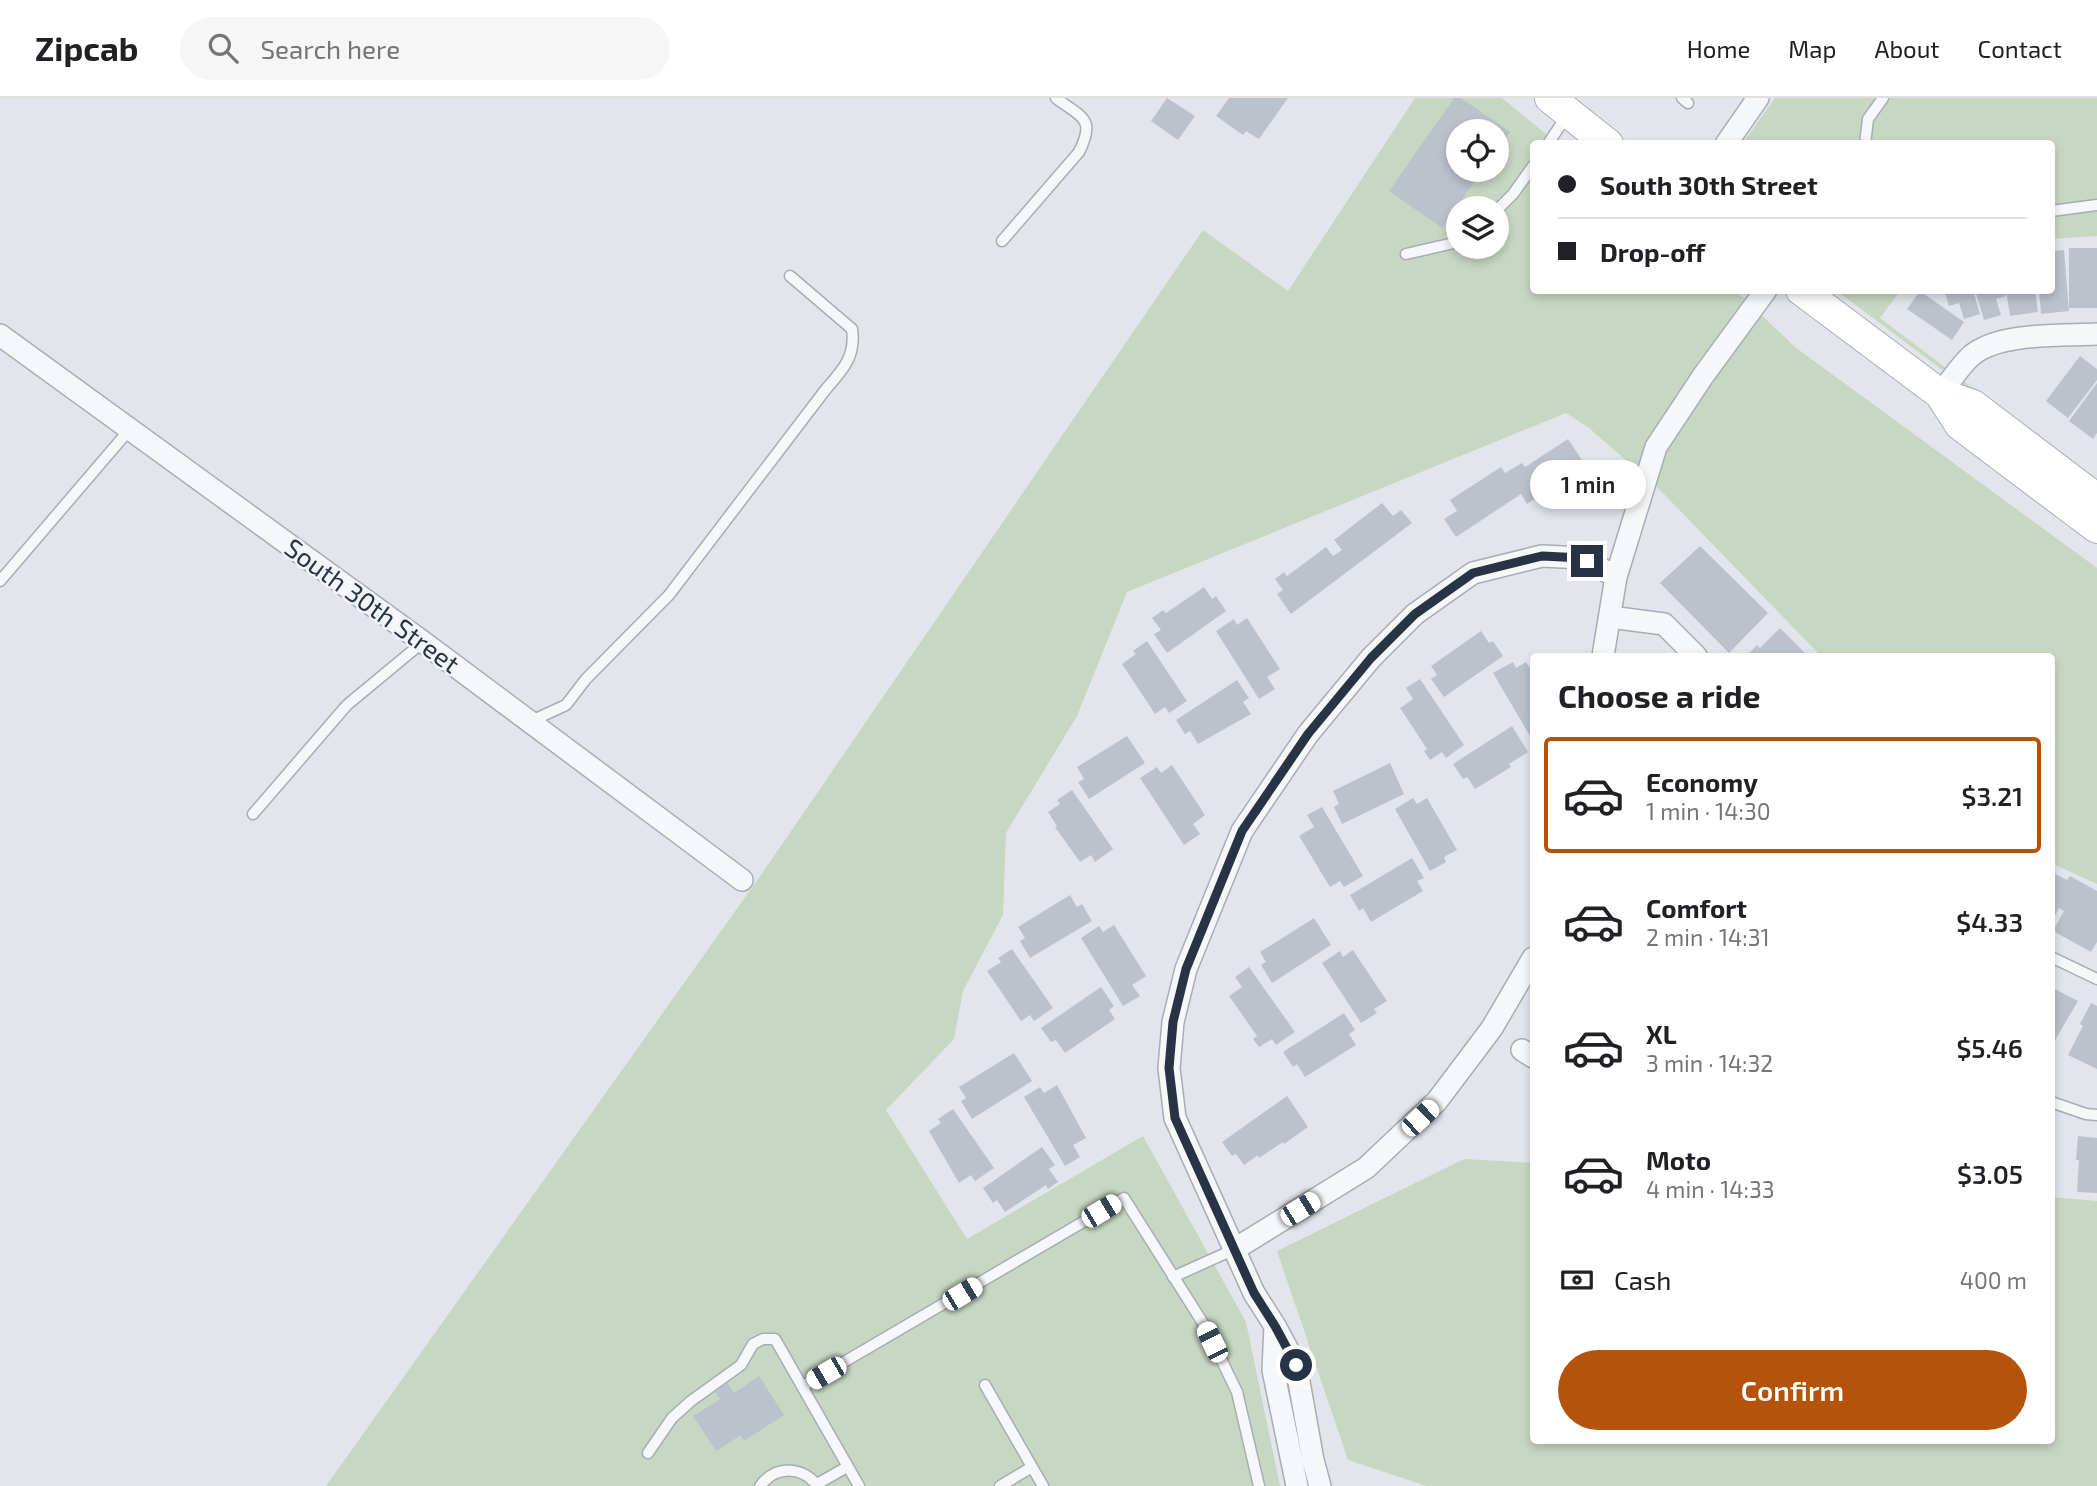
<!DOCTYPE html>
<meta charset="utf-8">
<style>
body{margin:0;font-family:"Exo 2",sans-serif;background:#f6f6f6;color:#202124;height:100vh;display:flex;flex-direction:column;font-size:26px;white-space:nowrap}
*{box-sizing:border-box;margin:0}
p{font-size:23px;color:#757577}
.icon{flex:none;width:38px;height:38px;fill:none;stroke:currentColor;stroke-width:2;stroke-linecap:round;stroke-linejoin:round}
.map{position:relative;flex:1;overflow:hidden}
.panel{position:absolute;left:1530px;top:555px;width:525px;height:791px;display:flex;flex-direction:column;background:#fff;border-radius:7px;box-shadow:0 4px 10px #0003}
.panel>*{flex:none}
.top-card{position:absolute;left:1530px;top:42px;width:525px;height:154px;border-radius:7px;box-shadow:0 4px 10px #0003;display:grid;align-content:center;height:154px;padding:0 28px;background:#fff}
.tools{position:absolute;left:1446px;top:21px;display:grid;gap:14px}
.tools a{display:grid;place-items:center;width:63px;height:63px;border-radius:50%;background:#fff;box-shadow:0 4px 10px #0003;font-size:35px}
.end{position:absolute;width:32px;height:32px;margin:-16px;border:9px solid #283346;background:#fff;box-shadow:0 0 0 4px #fff}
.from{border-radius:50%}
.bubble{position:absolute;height:49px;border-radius:24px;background:#fff;box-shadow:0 4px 10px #0003;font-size:23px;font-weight:600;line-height:49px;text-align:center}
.car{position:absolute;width:21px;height:42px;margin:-21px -10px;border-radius:9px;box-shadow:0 0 5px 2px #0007;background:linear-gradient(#fff 24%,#345 0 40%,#fff 0 76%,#345 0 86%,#fff 0)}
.top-card b{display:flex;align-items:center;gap:24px;height:66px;font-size:26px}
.top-card b+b{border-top:2px solid #e0e0e0}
.top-card i{width:18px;height:18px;background:#202124}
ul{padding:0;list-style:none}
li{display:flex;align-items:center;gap:21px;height:116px;margin:0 14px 10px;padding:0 14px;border:4px solid transparent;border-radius:7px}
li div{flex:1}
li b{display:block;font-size:26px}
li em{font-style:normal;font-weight:600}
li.selected{border-color:#b45309}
li>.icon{width:63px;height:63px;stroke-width:1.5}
h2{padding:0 28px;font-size:32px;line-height:84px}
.pay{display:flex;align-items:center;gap:18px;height:77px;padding:0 28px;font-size:26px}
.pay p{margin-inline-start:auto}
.button{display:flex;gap:14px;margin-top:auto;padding:14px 28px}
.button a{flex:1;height:80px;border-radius:42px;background:#b45309;color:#fff;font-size:28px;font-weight:600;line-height:80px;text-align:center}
header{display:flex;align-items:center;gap:42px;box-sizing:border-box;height:98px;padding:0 35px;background:#fff;border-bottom:2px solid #e0e0e0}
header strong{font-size:33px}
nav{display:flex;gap:38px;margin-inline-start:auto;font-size:24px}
.search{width:490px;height:63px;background:#f6f6f6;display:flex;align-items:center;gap:18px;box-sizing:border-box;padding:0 24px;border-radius:38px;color:#757577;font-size:26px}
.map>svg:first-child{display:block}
.green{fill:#c8d7c2;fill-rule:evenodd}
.building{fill:#bbc2cc}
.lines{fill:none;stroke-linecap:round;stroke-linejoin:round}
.lane-casing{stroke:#a6adb7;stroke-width:13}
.street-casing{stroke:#a6adb7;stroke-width:24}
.secondary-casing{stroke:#a6adb7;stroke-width:32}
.lane{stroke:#f5f7f9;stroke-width:10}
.street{stroke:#f5f7f9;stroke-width:21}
.secondary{stroke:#fff;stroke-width:30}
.route{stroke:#283346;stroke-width:9}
.labels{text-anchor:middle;stroke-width:5;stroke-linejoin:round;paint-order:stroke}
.street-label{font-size:26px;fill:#283346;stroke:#f2f5f9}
</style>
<header>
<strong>Zipcab</strong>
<div class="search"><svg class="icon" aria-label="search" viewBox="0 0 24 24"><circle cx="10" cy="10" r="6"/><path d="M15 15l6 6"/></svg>Search here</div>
<nav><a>Home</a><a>Map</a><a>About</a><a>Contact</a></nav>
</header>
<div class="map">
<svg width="2097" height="1388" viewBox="0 0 2097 1388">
<rect width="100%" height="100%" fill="#e2e6ec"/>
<path class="green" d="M1415 0H1502L1557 45 1533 46V192L1736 193 1795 249 2097 470V786L2051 765V558H1821L1659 391 1589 330 1566 315 1127 494 1077 618 1006 735 1003 817 963 893 954 941 886 1012 967 1141 1143 1038 1246 1224 1280 1388H326L763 774 1203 132 1288 193ZM1458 33H1496V72H1458ZM1458 110H1496V149H1458Z
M1775 0H2097V138L2051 141V46H1742Z
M1837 193H1900L1880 220 2097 384V388Z
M1464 1061 1533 1065V1342H2051V1099L2097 1103V1388H1427L1348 1362 1277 1153Z"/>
<path class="building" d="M1167 0 1195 18 1178 42 1151 23Z
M1229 0H1288L1259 41 1246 33 1243 37 1216 18Z
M1454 0H1461L1510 34 1496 53V33H1458V72H1483L1442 130 1389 93Z
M2069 150H2097V210H2069Z
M2064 152 2069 213 2041 216 2039 192H2051V153Z
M1944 192H1973L1980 216 1964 221 1959 205 1949 208Z
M1975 192H2004L2006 198 1996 201 2001 217 1984 222Z
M2006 192H2035L2038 214 2010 218Z
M1920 193 1964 224 1952 242 1907 211Z
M2080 258 2097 271V282L2068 320 2046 303Z
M2097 285V335L2093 341 2069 323Z
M1568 341 1586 368 1527 406 1521 396 1456 439 1444 421 1457 413 1450 402 1501 369 1505 375 1522 365 1525 369Z
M1382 405 1393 418 1401 412 1412 425 1291 516 1277 496 1283 492 1275 481 1284 474 1287 478 1326 449 1333 458 1342 452 1334 442Z
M1700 448 1768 515 1729 555 1660 485Z
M1204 489 1212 501 1216 498 1226 513 1167 555 1154 536 1161 532 1152 520 1163 512 1166 515Z
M1247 520 1280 571 1267 579 1275 591 1259 601 1216 533 1234 521 1237 527Z
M1780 530 1808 558H1746L1757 547 1760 550Z
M1481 533 1489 545 1493 543 1503 558 1444 599 1431 581 1437 577 1431 568Z
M1147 543 1187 603 1169 615 1165 609 1155 616 1122 566 1136 556 1133 553Z
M1513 564 1516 570 1526 564 1533 576V636L1530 638 1493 575Z
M1420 581 1464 647 1446 660 1442 654 1430 662 1424 653 1427 651 1400 610 1413 601 1406 590Z
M1237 582 1249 600 1243 604 1251 616 1198 646 1190 633 1185 636 1176 622Z
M1512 628 1528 654 1509 666 1511 669 1475 691 1467 679 1463 681 1453 666Z
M1127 638 1145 665 1089 701 1078 684 1084 681 1077 669Z
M1390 665 1404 696 1342 726 1334 709 1339 706 1333 693Z
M1172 667 1205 717 1193 726 1200 736 1184 747 1140 680 1157 669 1161 675Z
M1072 692 1113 751 1095 764 1091 757 1080 764 1055 729 1057 728 1048 714 1060 706 1057 702Z
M1413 700 1417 706 1427 700 1457 752 1444 759 1446 764 1430 773 1395 711Z
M1322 709 1363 778 1344 789 1340 783 1330 789 1299 738 1314 729 1307 717Z
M1412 760 1424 780 1417 783 1423 793 1371 824 1363 810 1359 813 1350 797Z
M2051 774 2067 782 2070 778 2097 793V844L2091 854 2053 833 2064 813 2059 810 2051 825Z
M1070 797 1077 809 1082 806 1092 823 1030 860 1020 843 1025 840 1018 829Z
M1314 820 1331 847 1272 885 1261 867 1266 864 1260 854Z
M1114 827 1146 878 1132 887 1140 898 1123 908 1081 840 1099 828 1103 834Z
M1012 851 1053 910 1034 923 1030 917 1021 923 987 873 1001 864 998 860Z
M1353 852 1387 903 1374 911 1377 915 1361 925 1322 865 1340 853 1343 859Z
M1249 869 1295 934 1276 947 1272 941 1259 949 1253 941 1257 938 1229 898 1242 889 1235 879Z
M1101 889 1114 908 1109 912 1115 921 1065 955 1056 942 1051 944 1041 930Z
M2051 889 2078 903 2051 949Z
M2091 905 2097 908V971L2068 957 2083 928 2080 926Z
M1344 915 1355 932 1349 936 1356 947 1305 979 1297 966 1293 969 1283 954Z
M1014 955 1032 983 972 1021 961 1003 966 1000 959 989Z
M1057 987 1086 1040 1073 1047 1080 1059 1065 1068 1024 999 1040 989 1044 995Z
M1287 998 1308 1029 1284 1046 1283 1044 1259 1060 1258 1057 1244 1067 1236 1056 1232 1058 1222 1044Z
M953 1011 994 1070 975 1083 971 1077 959 1085 929 1033 941 1025 938 1021Z
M2078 1038 2097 1040V1095L2077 1094 2079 1062H2076Z
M1042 1049 1055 1067 1049 1071 1058 1084 1048 1091 1046 1087 1005 1114 997 1102 993 1105 983 1090Z
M759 1278 784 1317 744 1343 741 1337 716 1353 693 1318 720 1301 715 1294 728 1285 734 1295Z"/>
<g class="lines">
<defs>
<path id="lane" d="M1682 0 1688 5
M1548 46 1567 17
M1865 46 1868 21 1883 0
M1496 113 1513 96 1533 68
M2051 113 2097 107
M1002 143 1079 54C1096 20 1082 20 1056 0
M1406 156 1458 144
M0 483 130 331
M529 624 566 607 586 581 669 497 826 291C843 272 856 258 852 231L790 178
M253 716 347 607 423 544
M2051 859 2097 881
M2051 1004 2086 1016 2097 1017
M1173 1179 1235 1151
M985 1287 1043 1388
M803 1288 1124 1100 1206 1230 1237 1294 1259 1388
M648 1355 672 1320 691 1303 741 1267 753 1246 763 1241H775L859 1388
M817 1386 847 1369
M760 1388C776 1367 802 1368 818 1388
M1000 1388 1032 1369"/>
<path id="street" d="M1726 46 1758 0
M0 237 423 544 742 782
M1940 296C1950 284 1959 269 1971 258 1998 234 2062 238 2097 236
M1610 519 1664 526 1696 558
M1603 558 1616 479 1656 349 1703 278 1766 192
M1522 952 1533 959
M1235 1151 1366 1070 1437 1003 1492 930 1533 860
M1275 1228 1273 1272 1297 1388
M1320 1388 1313 1362 1296 1267 1275 1228 1254 1195 1175 1020 1169 970 1173 924 1186 871 1242 733 1308 636 1371 560 1415 516 1473 475 1542 458 1583 460 1616 479"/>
<path id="secondary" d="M1550 0 1608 46
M1801 192 1940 296 1973 307 2097 401
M1940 296 1960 327 2097 430"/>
</defs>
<use href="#lane" class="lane-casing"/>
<use href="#street" class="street-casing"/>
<use href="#secondary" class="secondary-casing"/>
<use href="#lane" class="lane"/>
<use href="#street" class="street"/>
<use href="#secondary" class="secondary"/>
</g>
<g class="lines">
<path class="route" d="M1296 1267 1275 1228 1254 1195 1175 1020 1169 970 1173 924 1186 871 1242 733 1308 636 1371 560 1415 516 1473 475 1542 458 1583 460 1587 463"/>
</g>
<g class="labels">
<g class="street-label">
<text transform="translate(372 508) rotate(36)" y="9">South 30th Street</text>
</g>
</g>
</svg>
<div class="tools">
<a><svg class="icon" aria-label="locate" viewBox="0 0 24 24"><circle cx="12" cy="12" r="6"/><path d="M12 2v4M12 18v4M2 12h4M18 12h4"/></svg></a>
<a><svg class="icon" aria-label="layers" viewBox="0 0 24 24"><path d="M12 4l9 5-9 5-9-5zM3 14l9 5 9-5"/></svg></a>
</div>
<i class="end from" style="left:1296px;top:1267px"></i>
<i class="end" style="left:1587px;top:463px"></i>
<div class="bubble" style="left:1530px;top:362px;width:116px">1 min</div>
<i class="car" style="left:1420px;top:1020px;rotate:47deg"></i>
<i class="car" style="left:1300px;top:1111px;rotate:58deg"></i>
<i class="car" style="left:1101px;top:1113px;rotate:59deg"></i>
<i class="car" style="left:962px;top:1196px;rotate:59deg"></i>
<i class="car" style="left:1212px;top:1244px;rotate:334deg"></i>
<i class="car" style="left:826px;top:1275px;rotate:240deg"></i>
<div class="top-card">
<b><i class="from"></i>South 30th Street</b>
<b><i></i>Drop-off</b>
</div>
<section class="panel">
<h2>Choose a ride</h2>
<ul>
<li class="selected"><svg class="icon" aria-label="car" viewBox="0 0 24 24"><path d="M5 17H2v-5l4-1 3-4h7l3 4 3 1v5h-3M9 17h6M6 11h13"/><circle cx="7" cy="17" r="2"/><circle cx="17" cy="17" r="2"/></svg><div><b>Economy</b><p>1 min · 14:30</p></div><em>$3.21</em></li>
<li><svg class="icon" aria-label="car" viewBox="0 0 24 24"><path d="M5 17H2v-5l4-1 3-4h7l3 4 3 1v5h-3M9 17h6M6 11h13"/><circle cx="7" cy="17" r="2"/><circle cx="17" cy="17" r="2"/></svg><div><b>Comfort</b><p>2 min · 14:31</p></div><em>$4.33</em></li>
<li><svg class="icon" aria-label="car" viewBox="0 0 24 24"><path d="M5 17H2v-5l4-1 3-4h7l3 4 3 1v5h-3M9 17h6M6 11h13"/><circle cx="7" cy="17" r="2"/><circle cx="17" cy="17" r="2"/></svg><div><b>XL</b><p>3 min · 14:32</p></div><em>$5.46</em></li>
<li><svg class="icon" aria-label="car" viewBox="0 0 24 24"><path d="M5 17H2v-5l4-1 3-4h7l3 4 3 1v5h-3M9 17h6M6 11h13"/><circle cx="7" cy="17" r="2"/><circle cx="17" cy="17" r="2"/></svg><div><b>Moto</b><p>4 min · 14:33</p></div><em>$3.05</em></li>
</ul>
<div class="pay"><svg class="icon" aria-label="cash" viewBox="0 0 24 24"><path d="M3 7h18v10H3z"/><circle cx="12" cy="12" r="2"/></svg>Cash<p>400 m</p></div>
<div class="button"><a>Confirm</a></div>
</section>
</div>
